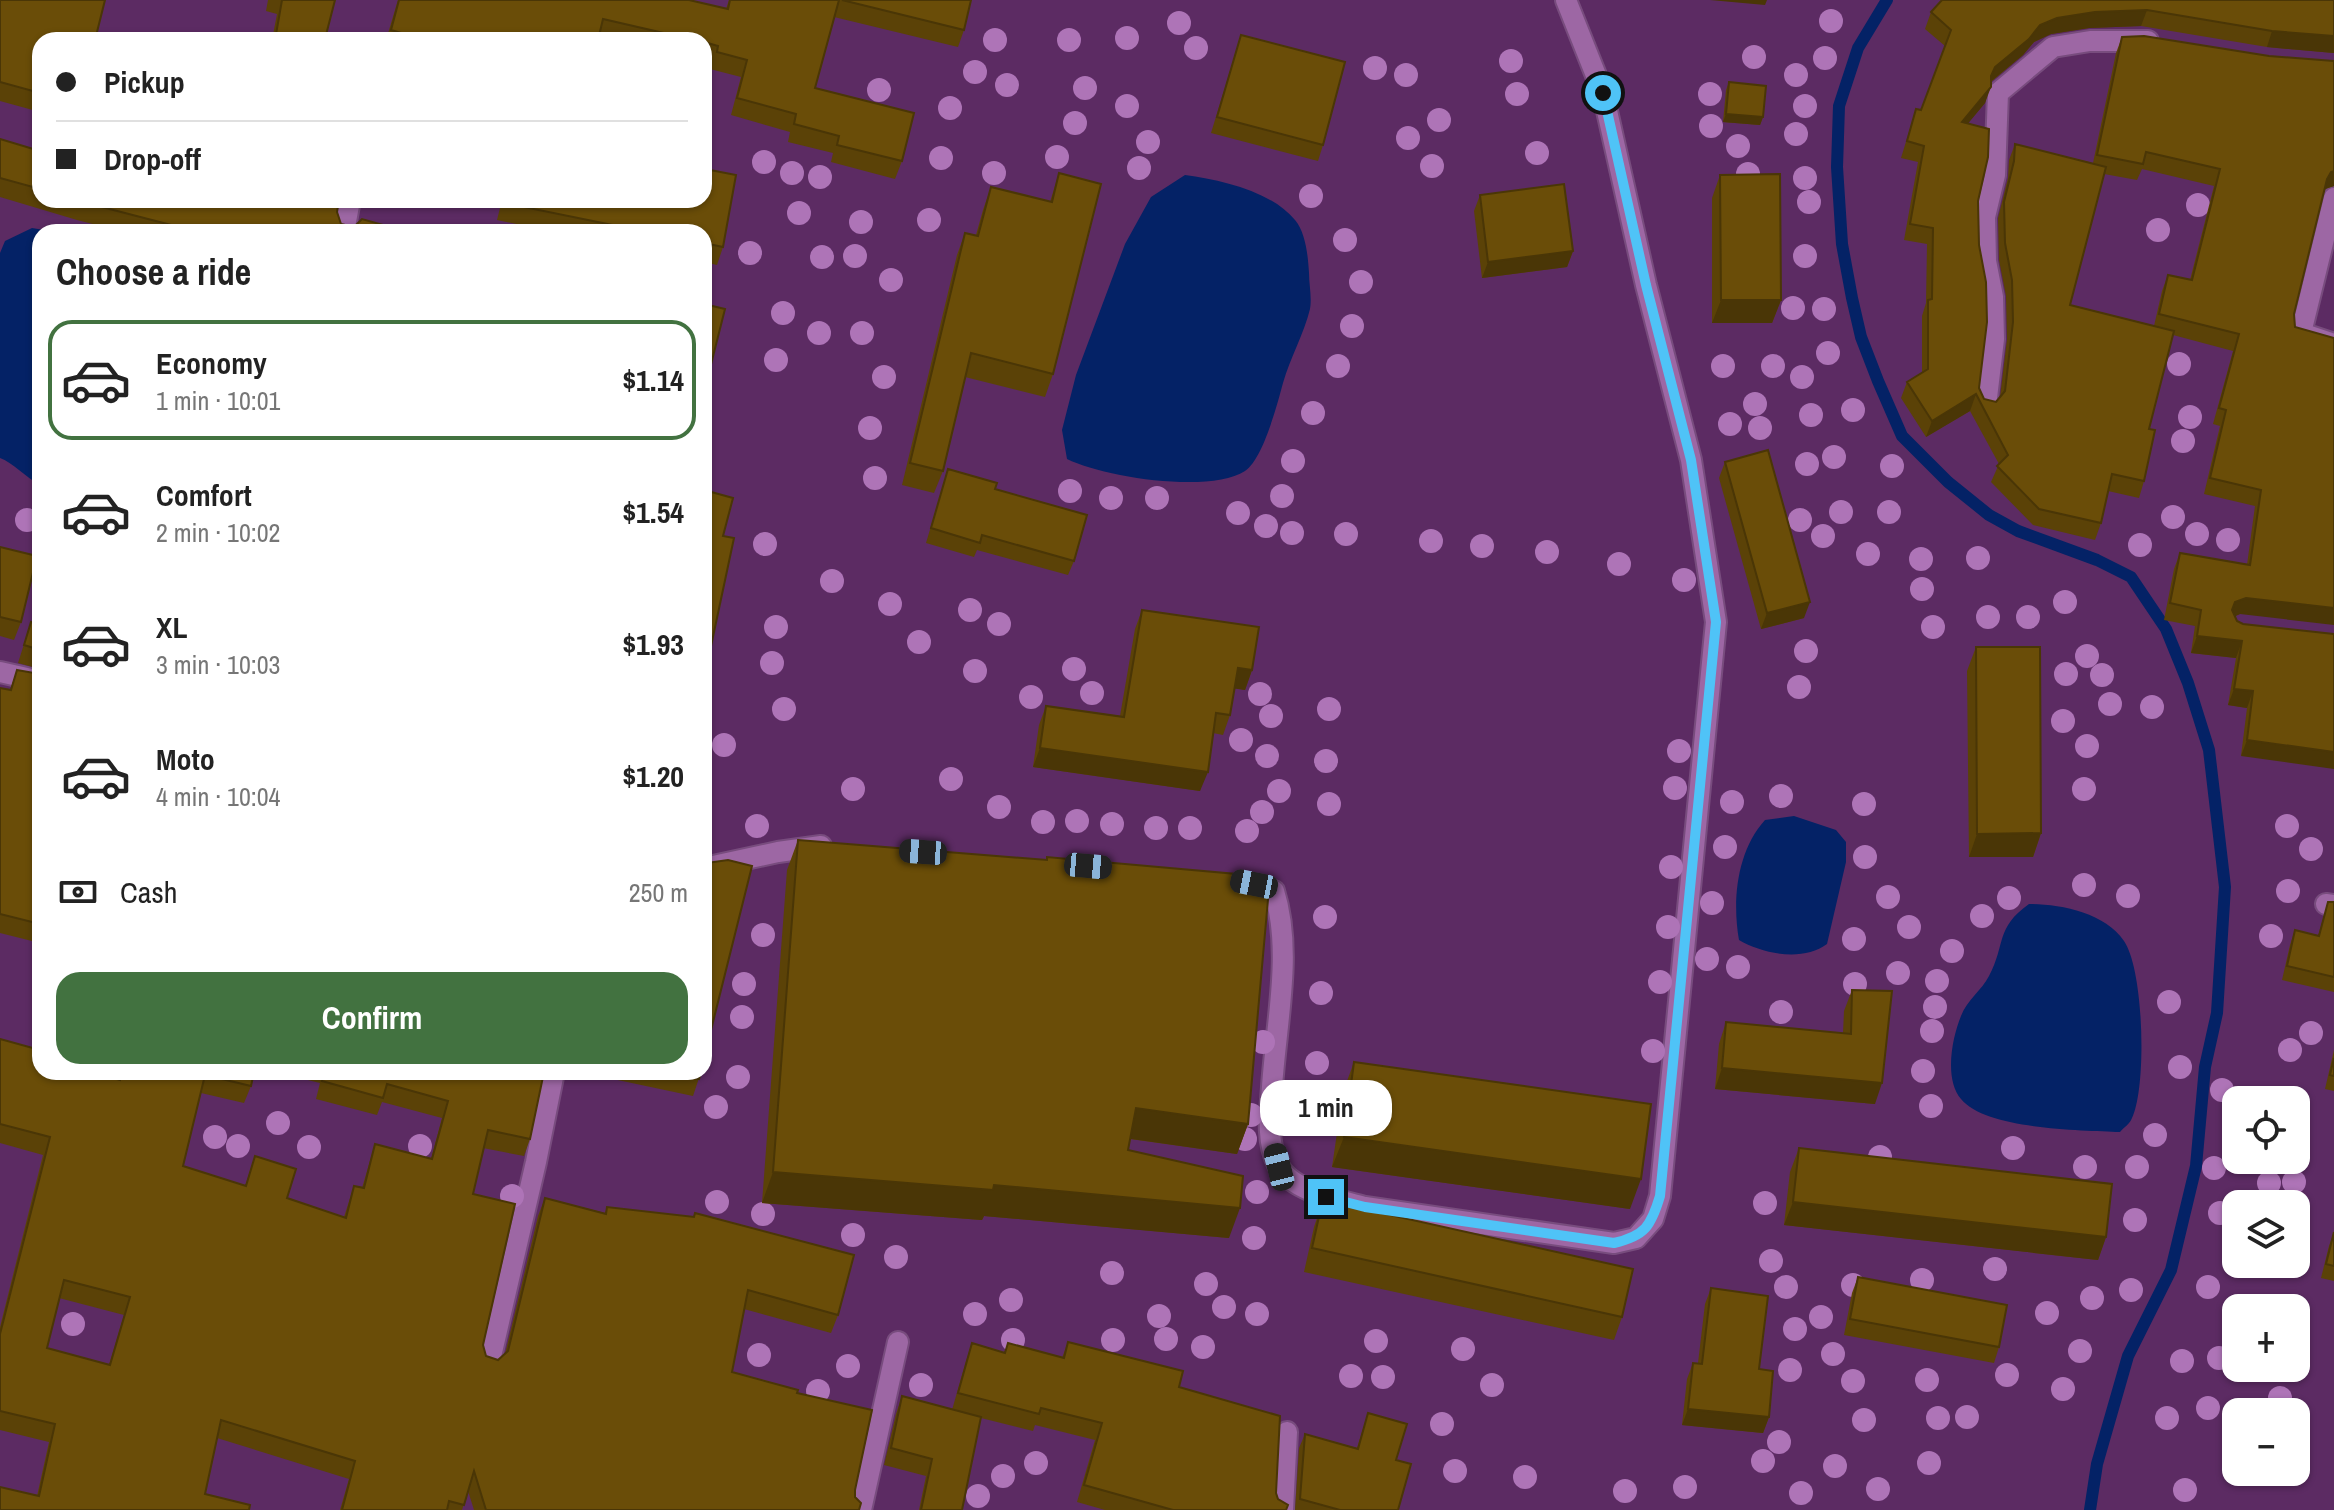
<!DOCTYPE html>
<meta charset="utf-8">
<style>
body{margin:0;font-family:"Archivo Narrow",sans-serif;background:#f2f2f2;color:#222;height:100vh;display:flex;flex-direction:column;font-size:30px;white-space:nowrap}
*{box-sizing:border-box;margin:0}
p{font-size:26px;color:#767676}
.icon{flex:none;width:44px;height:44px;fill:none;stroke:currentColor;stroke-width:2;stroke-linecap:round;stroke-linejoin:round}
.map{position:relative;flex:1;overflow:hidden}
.details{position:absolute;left:32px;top:224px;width:680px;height:856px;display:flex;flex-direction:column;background:#fff;border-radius:24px;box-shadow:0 2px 6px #0004}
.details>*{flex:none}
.hud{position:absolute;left:32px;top:32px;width:680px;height:176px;border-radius:24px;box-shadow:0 2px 6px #0004;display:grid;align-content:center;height:176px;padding:0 24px;background:#fff}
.buttons{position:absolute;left:2222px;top:1086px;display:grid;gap:16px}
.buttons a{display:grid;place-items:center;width:88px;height:88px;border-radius:16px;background:#fff;box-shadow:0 2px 6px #0004;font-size:40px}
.end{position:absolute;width:36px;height:36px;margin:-18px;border:10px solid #4fc3f7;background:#111;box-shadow:0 0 0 4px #111}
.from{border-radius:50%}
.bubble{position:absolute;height:56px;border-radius:24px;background:#fff;box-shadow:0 2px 6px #0004;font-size:26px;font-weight:800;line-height:56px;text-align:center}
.car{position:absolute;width:24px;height:48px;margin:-24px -12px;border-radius:10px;box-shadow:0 0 6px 2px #0007;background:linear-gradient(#222 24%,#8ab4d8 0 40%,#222 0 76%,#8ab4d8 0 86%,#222 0)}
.hud b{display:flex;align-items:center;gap:28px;height:76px;font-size:30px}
.hud b+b{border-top:2px solid #e0e0e0}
.hud i{width:20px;height:20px;background:#222}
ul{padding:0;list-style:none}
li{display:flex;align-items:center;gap:24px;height:120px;margin:0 16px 12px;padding:0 8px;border:4px solid transparent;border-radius:24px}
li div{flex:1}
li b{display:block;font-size:30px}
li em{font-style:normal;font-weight:800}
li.selected{border-color:#427240}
li>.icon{width:72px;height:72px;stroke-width:1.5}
h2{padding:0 24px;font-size:36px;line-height:96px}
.pay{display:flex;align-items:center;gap:20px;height:88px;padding:0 24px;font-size:30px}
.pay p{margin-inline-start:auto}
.primary-button{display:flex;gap:16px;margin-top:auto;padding:16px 24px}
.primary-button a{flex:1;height:92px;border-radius:24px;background:#427240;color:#fff;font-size:32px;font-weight:800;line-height:92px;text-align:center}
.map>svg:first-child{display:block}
.water{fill:#042266}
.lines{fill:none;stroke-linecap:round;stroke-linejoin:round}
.stream{stroke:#042266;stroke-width:12}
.minor-casing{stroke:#784c7e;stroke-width:24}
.minor{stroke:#9d67a4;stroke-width:20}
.tree{fill:#ae74b7}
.wall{fill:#5b4207;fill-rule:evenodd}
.shaded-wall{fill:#4a3606}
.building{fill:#6a4d08;stroke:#4a3606;stroke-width:2;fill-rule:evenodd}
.route{stroke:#4fc3f7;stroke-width:10}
</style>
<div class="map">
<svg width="2334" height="1510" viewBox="0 0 2334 1510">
<rect width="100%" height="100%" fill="#5c2b63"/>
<path class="water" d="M1185 175C1221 180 1271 191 1295 220 1306 233 1308 257 1309 273 1309 284 1312 298 1310 309 1304 334 1290 358 1283 383 1277 405 1263 459 1245 471 1210 494 1103 477 1067 459L1062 430 1076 375 1125 244 1151 197Z
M32 228 56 232H40V485C27 478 12 462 0 458V253L5 241Z
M1794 816 1836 830 1846 842V862L1827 944C1803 962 1763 954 1739 940 1732 900 1737 851 1765 820Z
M2029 904C2061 904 2105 913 2124 941 2144 970 2147 1087 2132 1118 2130 1124 2124 1127 2120 1132 2082 1130 1986 1130 1961 1099 1944 1079 1952 1038 1961 1016 1967 1000 1982 990 1989 976 2006 944 1995 928 2029 904Z"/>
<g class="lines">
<path class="stream" d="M1887 0 1858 48 1839 106 1837 167 1842 244 1852 298 1861 337 1878 381 1902 436 1948 482 1989 515 2018 531 2097 560 2131 577 2166 629 2188 683 2209 750 2225 887 2217 1013 2205 1067 2196 1166 2171 1270 2128 1356 2097 1464 2090 1510"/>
<defs>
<path id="minor" d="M2334 198 2301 333 2334 344
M344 232 350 200
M1986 406 1994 339 1993 297 1986 261 1985 217 1995 175 1998 93 2053 47 2090 41H2148
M0 672 40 681
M704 868 778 852 821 846
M1244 882 1274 891C1293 951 1276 1024 1272 1087 1270 1112 1266 1141 1278 1165 1291 1191 1339 1200 1365 1207L1614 1243 1636 1238 1653 1219 1660 1196 1716 622 1691 460 1646 285 1603 93 1566 0
M2326 904 2334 905
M489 1365 536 1162 554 1072
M861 1510 898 1342
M1283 1510 1287 1432"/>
</defs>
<use href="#minor" class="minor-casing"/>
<use href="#minor" class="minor"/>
</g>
<g class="tree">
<circle cx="1831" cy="21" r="12"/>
<circle cx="1179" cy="23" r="12"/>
<circle cx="1127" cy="38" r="12"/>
<circle cx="995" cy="40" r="12"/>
<circle cx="1069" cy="40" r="12"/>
<circle cx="1196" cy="48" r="12"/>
<circle cx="1754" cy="57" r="12"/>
<circle cx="1825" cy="58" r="12"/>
<circle cx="1511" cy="61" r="12"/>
<circle cx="1375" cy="68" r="12"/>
<circle cx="975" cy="72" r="12"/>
<circle cx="1406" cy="75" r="12"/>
<circle cx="1796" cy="75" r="12"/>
<circle cx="1007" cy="85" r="12"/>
<circle cx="1085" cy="88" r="12"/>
<circle cx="879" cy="90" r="12"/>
<circle cx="1517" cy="94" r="12"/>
<circle cx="1710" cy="94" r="12"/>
<circle cx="1127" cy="106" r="12"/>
<circle cx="1805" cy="106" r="12"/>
<circle cx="950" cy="108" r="12"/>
<circle cx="1439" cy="120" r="12"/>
<circle cx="1075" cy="123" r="12"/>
<circle cx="1711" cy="126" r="12"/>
<circle cx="1796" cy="134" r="12"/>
<circle cx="1408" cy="138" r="12"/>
<circle cx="1148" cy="142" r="12"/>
<circle cx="1738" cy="146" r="12"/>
<circle cx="1537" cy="153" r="12"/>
<circle cx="1057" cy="157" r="12"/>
<circle cx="941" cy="158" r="12"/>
<circle cx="764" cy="162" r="12"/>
<circle cx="1432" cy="166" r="12"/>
<circle cx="1139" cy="168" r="12"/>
<circle cx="792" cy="173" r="12"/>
<circle cx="994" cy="173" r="12"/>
<circle cx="1748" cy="174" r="12"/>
<circle cx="820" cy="177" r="12"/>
<circle cx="1805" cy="178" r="12"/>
<circle cx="1311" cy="196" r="12"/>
<circle cx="1809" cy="202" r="12"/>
<circle cx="2198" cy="205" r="12"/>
<circle cx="799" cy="213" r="12"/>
<circle cx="929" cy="220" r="12"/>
<circle cx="861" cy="222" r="12"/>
<circle cx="2158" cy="230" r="12"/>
<circle cx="1345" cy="240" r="12"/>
<circle cx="750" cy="253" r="12"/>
<circle cx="855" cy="256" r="12"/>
<circle cx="1805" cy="256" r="12"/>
<circle cx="822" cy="257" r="12"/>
<circle cx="891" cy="280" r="12"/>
<circle cx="1361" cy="282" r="12"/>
<circle cx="1793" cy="308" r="12"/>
<circle cx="1824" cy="309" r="12"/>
<circle cx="783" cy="313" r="12"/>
<circle cx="1352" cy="326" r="12"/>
<circle cx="819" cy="333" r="12"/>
<circle cx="862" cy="333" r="12"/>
<circle cx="1828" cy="353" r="12"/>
<circle cx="776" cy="360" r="12"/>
<circle cx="2179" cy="364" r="12"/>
<circle cx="1338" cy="366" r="12"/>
<circle cx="1723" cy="366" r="12"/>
<circle cx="1773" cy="366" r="12"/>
<circle cx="884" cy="377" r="12"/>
<circle cx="1802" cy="377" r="12"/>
<circle cx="1755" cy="404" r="12"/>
<circle cx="1853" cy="410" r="12"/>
<circle cx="1313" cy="413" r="12"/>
<circle cx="1811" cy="415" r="12"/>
<circle cx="2190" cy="417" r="12"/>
<circle cx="1730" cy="424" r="12"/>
<circle cx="870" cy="428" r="12"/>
<circle cx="1760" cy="428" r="12"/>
<circle cx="2183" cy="441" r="12"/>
<circle cx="1834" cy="457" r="12"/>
<circle cx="1293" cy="461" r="12"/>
<circle cx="1807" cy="464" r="12"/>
<circle cx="1892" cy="466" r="12"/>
<circle cx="875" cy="478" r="12"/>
<circle cx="1070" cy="491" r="12"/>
<circle cx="1282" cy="496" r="12"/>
<circle cx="1111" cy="498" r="12"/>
<circle cx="1157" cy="498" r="12"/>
<circle cx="1841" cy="512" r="12"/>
<circle cx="1889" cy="512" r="12"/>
<circle cx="1238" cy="513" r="12"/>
<circle cx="2173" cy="517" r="12"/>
<circle cx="27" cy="520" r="12"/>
<circle cx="1800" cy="520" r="12"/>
<circle cx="1266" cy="526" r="12"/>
<circle cx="1292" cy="533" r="12"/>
<circle cx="1346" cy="534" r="12"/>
<circle cx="2197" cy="534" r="12"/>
<circle cx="1823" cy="536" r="12"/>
<circle cx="2228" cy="540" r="12"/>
<circle cx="1431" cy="541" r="12"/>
<circle cx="765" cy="544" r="12"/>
<circle cx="2140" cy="545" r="12"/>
<circle cx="1482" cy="546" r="12"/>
<circle cx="1547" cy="552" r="12"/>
<circle cx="1868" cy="554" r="12"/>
<circle cx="1978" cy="558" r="12"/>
<circle cx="1921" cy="559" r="12"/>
<circle cx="1619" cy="564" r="12"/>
<circle cx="1684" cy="580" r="12"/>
<circle cx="832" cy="581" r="12"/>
<circle cx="1922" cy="589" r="12"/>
<circle cx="2065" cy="602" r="12"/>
<circle cx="890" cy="604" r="12"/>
<circle cx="970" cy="610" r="12"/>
<circle cx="1988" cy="617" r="12"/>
<circle cx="2028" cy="617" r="12"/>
<circle cx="999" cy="624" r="12"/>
<circle cx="776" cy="627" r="12"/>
<circle cx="1933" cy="627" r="12"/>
<circle cx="919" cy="642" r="12"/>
<circle cx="1806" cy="651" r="12"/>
<circle cx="2087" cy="656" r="12"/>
<circle cx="772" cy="663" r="12"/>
<circle cx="1074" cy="669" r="12"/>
<circle cx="975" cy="671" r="12"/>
<circle cx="2066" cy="674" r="12"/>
<circle cx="2102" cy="675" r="12"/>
<circle cx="1799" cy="687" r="12"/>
<circle cx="1092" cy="693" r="12"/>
<circle cx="1260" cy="694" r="12"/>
<circle cx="1031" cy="697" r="12"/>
<circle cx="2110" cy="704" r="12"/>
<circle cx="2152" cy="707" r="12"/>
<circle cx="784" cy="709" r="12"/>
<circle cx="1329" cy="709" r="12"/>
<circle cx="1271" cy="716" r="12"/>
<circle cx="2063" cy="721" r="12"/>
<circle cx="1241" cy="740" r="12"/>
<circle cx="724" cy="745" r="12"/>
<circle cx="2087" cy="746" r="12"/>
<circle cx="1679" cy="751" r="12"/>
<circle cx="1267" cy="756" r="12"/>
<circle cx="1326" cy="761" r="12"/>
<circle cx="951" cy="779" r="12"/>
<circle cx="1675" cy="788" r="12"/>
<circle cx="853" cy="789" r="12"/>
<circle cx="2084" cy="789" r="12"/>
<circle cx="1279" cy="791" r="12"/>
<circle cx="1781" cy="796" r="12"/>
<circle cx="1732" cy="802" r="12"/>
<circle cx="1329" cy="804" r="12"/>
<circle cx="1864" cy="804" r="12"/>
<circle cx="999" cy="807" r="12"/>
<circle cx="1262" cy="812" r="12"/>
<circle cx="1077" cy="821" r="12"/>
<circle cx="1043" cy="822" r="12"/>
<circle cx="1112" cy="824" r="12"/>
<circle cx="757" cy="826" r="12"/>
<circle cx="2287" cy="826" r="12"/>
<circle cx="1156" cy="828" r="12"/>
<circle cx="1190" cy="828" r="12"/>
<circle cx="1247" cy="831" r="12"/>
<circle cx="1725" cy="847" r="12"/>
<circle cx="2311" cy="849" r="12"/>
<circle cx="1865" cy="857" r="12"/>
<circle cx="1671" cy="867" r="12"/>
<circle cx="2084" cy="885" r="12"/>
<circle cx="2288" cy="891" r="12"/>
<circle cx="2128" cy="896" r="12"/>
<circle cx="1888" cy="897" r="12"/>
<circle cx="2009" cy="898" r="12"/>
<circle cx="1712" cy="903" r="12"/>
<circle cx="1982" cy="916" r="12"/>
<circle cx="1325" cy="917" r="12"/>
<circle cx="1668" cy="927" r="12"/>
<circle cx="1909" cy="927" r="12"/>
<circle cx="763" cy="935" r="12"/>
<circle cx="2271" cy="936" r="12"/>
<circle cx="1854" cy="939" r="12"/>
<circle cx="1952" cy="951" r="12"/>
<circle cx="1707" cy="959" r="12"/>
<circle cx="1738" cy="967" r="12"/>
<circle cx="1898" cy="973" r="12"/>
<circle cx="1937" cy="981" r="12"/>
<circle cx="1660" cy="982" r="12"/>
<circle cx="744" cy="984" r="12"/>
<circle cx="1855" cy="984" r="12"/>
<circle cx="1321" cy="993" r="12"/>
<circle cx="2169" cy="1002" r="12"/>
<circle cx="1935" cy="1007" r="12"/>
<circle cx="1781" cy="1012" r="12"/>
<circle cx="742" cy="1017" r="12"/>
<circle cx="1932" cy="1031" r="12"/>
<circle cx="2311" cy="1033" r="12"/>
<circle cx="1263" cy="1042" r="12"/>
<circle cx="2290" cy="1050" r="12"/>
<circle cx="1653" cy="1051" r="12"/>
<circle cx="1317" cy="1063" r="12"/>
<circle cx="2180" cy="1067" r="12"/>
<circle cx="1923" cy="1071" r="12"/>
<circle cx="738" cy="1077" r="12"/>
<circle cx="2222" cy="1090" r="12"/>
<circle cx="1313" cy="1101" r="12"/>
<circle cx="1931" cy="1106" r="12"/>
<circle cx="716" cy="1107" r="12"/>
<circle cx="1251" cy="1115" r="12"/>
<circle cx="278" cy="1123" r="12"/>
<circle cx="2155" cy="1135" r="12"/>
<circle cx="215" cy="1137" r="12"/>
<circle cx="1245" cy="1139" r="12"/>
<circle cx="238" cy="1146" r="12"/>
<circle cx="420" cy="1146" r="12"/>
<circle cx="309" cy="1147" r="12"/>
<circle cx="2013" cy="1148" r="12"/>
<circle cx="1880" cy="1157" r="12"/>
<circle cx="2085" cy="1167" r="12"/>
<circle cx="2137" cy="1167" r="12"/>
<circle cx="2214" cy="1168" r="12"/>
<circle cx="2294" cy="1182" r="12"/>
<circle cx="2269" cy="1183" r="12"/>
<circle cx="1257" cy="1192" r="12"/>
<circle cx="512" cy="1196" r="12"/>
<circle cx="717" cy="1202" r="12"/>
<circle cx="1765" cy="1203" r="12"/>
<circle cx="2220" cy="1213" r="12"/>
<circle cx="763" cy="1214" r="12"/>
<circle cx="2135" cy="1220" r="12"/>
<circle cx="853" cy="1235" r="12"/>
<circle cx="1254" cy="1238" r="12"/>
<circle cx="896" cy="1257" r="12"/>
<circle cx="1771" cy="1261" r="12"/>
<circle cx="1995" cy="1269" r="12"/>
<circle cx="1112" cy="1273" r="12"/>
<circle cx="1922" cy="1280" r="12"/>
<circle cx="1206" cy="1284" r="12"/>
<circle cx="1853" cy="1285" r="12"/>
<circle cx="1786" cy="1287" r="12"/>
<circle cx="2208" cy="1287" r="12"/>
<circle cx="2131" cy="1290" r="12"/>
<circle cx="2092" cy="1298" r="12"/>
<circle cx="1011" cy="1300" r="12"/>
<circle cx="1224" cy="1307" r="12"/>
<circle cx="2047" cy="1313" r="12"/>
<circle cx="975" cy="1314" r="12"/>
<circle cx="1257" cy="1314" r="12"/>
<circle cx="1159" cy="1316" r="12"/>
<circle cx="1821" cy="1317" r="12"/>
<circle cx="73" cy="1324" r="12"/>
<circle cx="1795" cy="1329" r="12"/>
<circle cx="1166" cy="1339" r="12"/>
<circle cx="1013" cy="1340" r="12"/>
<circle cx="1113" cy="1340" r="12"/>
<circle cx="1376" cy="1341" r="12"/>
<circle cx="1203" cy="1347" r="12"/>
<circle cx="1463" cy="1349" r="12"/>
<circle cx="2080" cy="1351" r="12"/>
<circle cx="1833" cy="1354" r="12"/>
<circle cx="759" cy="1355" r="12"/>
<circle cx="2219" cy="1358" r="12"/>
<circle cx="2182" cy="1361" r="12"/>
<circle cx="848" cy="1366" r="12"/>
<circle cx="1790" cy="1370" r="12"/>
<circle cx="2007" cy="1375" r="12"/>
<circle cx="1351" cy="1376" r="12"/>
<circle cx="1383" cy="1377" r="12"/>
<circle cx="1927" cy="1380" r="12"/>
<circle cx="1853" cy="1381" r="12"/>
<circle cx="921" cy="1385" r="12"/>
<circle cx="1492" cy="1385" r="12"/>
<circle cx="2063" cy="1389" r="12"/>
<circle cx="818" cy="1391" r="12"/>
<circle cx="2280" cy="1398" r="12"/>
<circle cx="2208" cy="1408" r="12"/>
<circle cx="1967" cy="1417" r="12"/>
<circle cx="1938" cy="1418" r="12"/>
<circle cx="2167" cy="1418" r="12"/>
<circle cx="1864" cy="1420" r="12"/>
<circle cx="1442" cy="1424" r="12"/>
<circle cx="1779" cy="1442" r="12"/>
<circle cx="1763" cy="1461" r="12"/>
<circle cx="1036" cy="1463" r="12"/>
<circle cx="1929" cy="1463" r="12"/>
<circle cx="1835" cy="1466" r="12"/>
<circle cx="1455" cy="1471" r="12"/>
<circle cx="1003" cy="1476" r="12"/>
<circle cx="1525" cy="1477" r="12"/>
<circle cx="1685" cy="1487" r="12"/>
<circle cx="1878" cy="1489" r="12"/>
<circle cx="2185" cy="1490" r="12"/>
<circle cx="1625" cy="1491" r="12"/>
<circle cx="1801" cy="1493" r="12"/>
<circle cx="978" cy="1496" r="12"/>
</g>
<path class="wall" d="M0 0 40 40V112L0 101Z
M268 0H335L326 35 350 40H272L277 14 266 11Z
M398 0H689L726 9 729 0H971L964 30 958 47 834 17 815 88 902 161 895 179 831 162 833 153 788 142 790 132 731 115 741 77 710 69 712 63 704 61V40H613L599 37 598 40H386Z
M2334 0V53L2267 47 2141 26 2089 28 2051 34 2034 42 2023 55 1991 82 1985 103 1968 123 1978 201 1979 388 1984 399 1996 402 2000 397 2007 339 2006 296 1999 260 1998 218 2008 178 2009 160 2015 144 2093 163 2116 53 2122 37 2269 56 2334 61V186L2325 189 2294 314 2295 327 2240 614 2235 616 2237 621 2243 624 2334 634 2241 756 2247 708 2228 705 2236 658 2191 653 2195 626 2164 620 2174 569 2180 553 2247 565 2255 506 2204 494 2220 426 2213 424 2233 351 2173 335 2149 429 2144 481 2139 498 2108 491 2101 523 2095 540 2033 525 1991 482 1999 464 1970 411 1926 437 1901 398 1907 382 1922 373V316L1926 303 1927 244 1904 240 1918 162 1901 158 1916 109 1921 110 1945 46 1925 29 1931 12ZM2142 169 2214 186 2190 280 2168 275 2162 291 2154 326 2070 305 2104 174 2137 180Z
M1241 35 1323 145 1318 161 1211 133Z
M1729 82 1763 117 1760 125 1723 122 1726 90Z
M0 139 40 151V200H339L337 212 341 224 354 227 408 232H124L77 220 0 197Z
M1059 173 1053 374 1045 397 965 377 943 471 934 493 902 485 957 255 965 233 976 235 983 210 991 187 1050 202Z
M1720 175 1781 300 1772 323H1712V198Z
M1480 195 1573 251 1567 267 1482 278 1474 211Z
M502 200H704L723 247 717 265 704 262V232H555L497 220Z
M1725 462 1804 618 1761 629 1719 478Z
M948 469 995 489 1074 561 1068 575 977 550 974 557 926 543Z
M0 547 21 622 14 640 0 636Z
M1142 610 1252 670 1245 690 1235 688 1230 715 1223 735 1213 733 1200 791 1033 767 1039 725 1046 706 1120 716 1135 629Z
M31 622 40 624V669L18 663Z
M1976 647 2041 833 2033 857H1969L1967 671Z
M17 670 40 674V943L0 933V688L10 690Z
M798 840 1248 1124 1237 1154 1130 1139 1128 1150 1229 1238 984 1216 982 1220 762 1203 787 870Z
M2328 902H2334V992L2282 980 2290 945 2295 930 2318 936Z
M1852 990 1875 1104 1715 1089 1719 1044 1726 1022 1843 1033 1844 1011Z
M0 1039 39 1056 118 1079 120 1072H254L251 1086 244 1103 201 1093 183 1166 245 1186 255 1156 287 1198 344 1217 354 1186 362 1188 375 1144 431 1159 442 1118 382 1102 377 1115 316 1099 320 1083 276 1072H544L530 1139 524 1156 483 1148 473 1194 483 1345 486 1356 498 1360 505 1354 538 1216 545 1198 605 1213 607 1207 838 1315 831 1333 744 1309 732 1372 797 1393 855 1490V1497L859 1510H474L468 1491 462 1510H340L349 1479 217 1438 205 1494 37 1496 49 1442 0 1430V1327L43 1155 0 1143ZM59 1298 124 1315 109 1365 47 1348Z
M2334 1050V1091L2325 1089Z
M1354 1062 1630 1209 1332 1167 1343 1092Z
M580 1072H701L693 1096Z
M1799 1148 2106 1237 2098 1260 1784 1225 1790 1172Z
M1322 1203 1622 1317 1614 1340 1304 1272 1314 1227Z
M2334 1232V1281L2321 1278 2329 1246Z
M1858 1277 1999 1347 1994 1363 1844 1335 1852 1293Z
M1711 1288 1759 1369 1769 1417 1763 1433 1682 1425 1687 1379 1693 1363H1698L1705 1304Z
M1068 1342 1179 1387 1276 1493 1278 1499 1286 1510H1105L1077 1502 1095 1440 1035 1425 1033 1431 981 1418 962 1510H919L926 1476 884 1465 896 1414 902 1396 952 1410 966 1361 972 1343 1004 1353 1008 1343 1062 1358Z
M1368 1413 1396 1460 1398 1510H1295L1299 1448 1305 1434 1357 1448Z"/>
<path class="shaded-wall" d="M1710 0H1767L1765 5Z
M2147 10 2141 26 2089 28 2051 34 2034 42 2023 55 1989 83 1995 67 2040 25 2057 18 2095 12Z
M2272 31 2334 36V53L2267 47Z
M1991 87 1985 103 1956 138 1962 122Z
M1726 114 1763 117 1760 125 1723 122Z
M2334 171V186L2325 189 2327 179 2331 172Z
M1573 251 1567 267 1482 278 1488 262Z
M1721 300H1781L1772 323H1712Z
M1976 394 1970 411 1926 437 1932 421Z
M2246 598 2334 608V625L2240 614 2229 619 2235 602Z
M1810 602 1804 618 1761 629 1767 613Z
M2197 636 2242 641 2236 658 2191 653Z
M1238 668 1252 670 1245 690 1231 688Z
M2234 689 2253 691 2247 708 2228 705Z
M2247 740 2334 752V769L2241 756Z
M1040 748 1208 772 1200 791 1033 767Z
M2041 833 2033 857H1969L1977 834Z
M1722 1068 1882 1083 1875 1104 1715 1089Z
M1136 1108 1248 1124 1237 1154 1125 1138Z
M1344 1137 1641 1179 1630 1209 1332 1167Z
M773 1172 994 1185 1240 1208 1229 1238 984 1216 982 1220 762 1203Z
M1793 1202 2106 1237 2098 1260 1784 1225Z
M1688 1409 1769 1417 1763 1433 1682 1425Z"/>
<path class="building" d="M0 0H105L95 40H40V93L0 82Z
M282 0H335L326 35 350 40H275Z
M399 0H689L728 9 730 0H839L815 88 914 113 902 161 837 145 839 136 794 124 796 114 737 98 747 60 717 52 718 46 704 42V40H694L603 19 598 40H425L391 30Z
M842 0H971L964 30Z
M1942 0H2334V36L2272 31 2147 10 2095 12 2057 18 2040 25 2029 39 1995 67 1991 76V87L1962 122 1989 129 1988 157 1978 201 1979 245 1986 282 1987 322 1979 388 1984 399 1996 402 2005 391 2013 322 2012 280 2005 243 2004 202 2014 161 2015 144 2106 167 2070 305 2174 331 2149 429 2155 430 2144 481 2112 474 2101 523 2039 509 1997 466 2008 455 1976 394 1932 421 1907 382 1928 369V300L1932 299 1933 228 1910 224 1924 146 1907 141 1916 109 1921 110 1951 30 1931 12Z
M1241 35 1345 62 1323 145 1217 117Z
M2144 36 2269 56 2334 61V171L2331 172 2327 179 2294 314 2295 327 2334 338V608L2246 598 2235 602 2232 610 2237 621 2243 624 2334 634V752L2247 740 2253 691 2234 689 2242 641 2197 636 2201 610 2170 603 2180 553 2250 565 2261 490 2210 478 2226 410 2219 408 2239 334 2159 314 2168 275 2192 280 2220 169 2146 152 2143 164 2097 155 2122 37Z
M1729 82 1766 86 1763 117 1726 114Z
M0 139 40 151V189L0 178Z
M705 169 736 175 723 247 704 243V232H647L504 203V200H704Z
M1059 173 1101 184 1053 374 971 353 943 471 910 463 965 233 978 236 991 187 1052 202Z
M1780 174 1781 300H1721L1720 175Z
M1564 184 1573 251 1488 262 1480 195Z
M75 200H339L337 212 341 224 354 227 362 219 408 232H198Z
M704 304 725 309 704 392Z
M1768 450 1810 602 1767 613 1725 462Z
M948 469 997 483 995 489 1087 515 1074 561 982 535 980 543 931 528Z
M704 490 733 498 723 536 734 538 704 679Z
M0 547 37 556 21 622 0 617Z
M1142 610 1259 627 1252 670 1238 668 1230 715 1216 713 1208 772 1040 748 1046 706 1124 717Z
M31 622 40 624V650L24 645Z
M1976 647H2040L2041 833 1977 834Z
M17 670 40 674V924L0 914V688L11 690Z
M798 840 1047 860V857L1270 877 1248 1124 1136 1108 1128 1150 1243 1176 1240 1208 994 1185 993 1190 773 1172Z
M704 860 707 863 728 860 752 866 704 1058Z
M2328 902H2334V977L2287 966 2295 930 2319 936Z
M1852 990 1892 991 1882 1083 1722 1068 1726 1022 1851 1034Z
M0 1039 40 1050V1072H94L120 1080 122 1072H254L251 1086 205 1075 183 1166 246 1186 255 1156 296 1169 287 1198 346 1218 354 1186 364 1188 375 1144 432 1159 448 1101 387 1084 383 1098 322 1081 325 1072H544L530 1139 488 1130 473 1194 515 1204 483 1345 486 1356 498 1360 508 1351 545 1198 606 1214 607 1207 694 1217 695 1213 854 1255 838 1315 748 1290 732 1372 798 1390 797 1393 872 1410 855 1490V1497L861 1503 859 1510H486L474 1471 464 1505 449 1501 447 1510H342L355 1461 221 1420 205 1494 250 1505 249 1510H0V1487L39 1496 55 1424 0 1411V1334L50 1137 0 1124ZM64 1280 130 1297 110 1365 47 1348Z
M2334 1058V1076L2330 1075Z
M1354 1062 1651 1104 1641 1179 1344 1137Z
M668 1072H701L699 1079Z
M1799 1148 2112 1184 2106 1237 1793 1202Z
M1322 1203H1336L1633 1269 1622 1317 1312 1248Z
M2334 1232V1266L2326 1264Z
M1858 1277 2007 1305 1999 1347 1850 1319Z
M1711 1288 1768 1296 1759 1369 1773 1371 1769 1417 1688 1409 1693 1363 1702 1364Z
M1068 1342 1183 1371 1179 1387 1280 1416 1276 1493 1278 1499 1288 1505 1286 1510H1173L1084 1485 1102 1423 1041 1408 1039 1414 958 1393 972 1343 1005 1353 1008 1343 1064 1358Z
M902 1396 981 1417 962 1510H921L932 1459 891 1448Z
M1368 1413 1407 1424 1396 1460 1411 1464 1398 1510H1340L1300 1499 1305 1434 1358 1449Z"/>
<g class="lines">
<path class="route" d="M1326 1197 1365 1207 1614 1243C1645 1236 1651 1226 1660 1196L1716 622 1691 460 1646 285 1603 93"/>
</g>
</svg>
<div class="buttons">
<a><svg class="icon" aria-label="locate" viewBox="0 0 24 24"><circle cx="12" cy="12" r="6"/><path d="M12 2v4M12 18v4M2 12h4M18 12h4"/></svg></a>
<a><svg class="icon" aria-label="layers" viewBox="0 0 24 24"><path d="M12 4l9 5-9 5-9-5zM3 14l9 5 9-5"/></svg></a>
<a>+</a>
<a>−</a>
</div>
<i class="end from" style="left:1603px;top:93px"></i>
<i class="end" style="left:1326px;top:1197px"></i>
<div class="bubble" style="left:1260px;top:1080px;width:132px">1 min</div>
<i class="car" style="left:923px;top:852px;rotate:274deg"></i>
<i class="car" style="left:1088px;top:866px;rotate:95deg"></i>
<i class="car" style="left:1254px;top:884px;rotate:281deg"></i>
<i class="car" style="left:1279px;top:1167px;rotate:346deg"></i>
<div class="hud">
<b><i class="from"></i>Pickup</b>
<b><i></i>Drop-off</b>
</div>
<section class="details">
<h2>Choose a ride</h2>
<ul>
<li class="selected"><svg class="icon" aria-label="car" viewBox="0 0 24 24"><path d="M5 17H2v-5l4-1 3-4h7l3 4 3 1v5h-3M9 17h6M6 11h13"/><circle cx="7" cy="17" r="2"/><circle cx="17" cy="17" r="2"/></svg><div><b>Economy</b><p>1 min · 10:01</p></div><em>$1.14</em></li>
<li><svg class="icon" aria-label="car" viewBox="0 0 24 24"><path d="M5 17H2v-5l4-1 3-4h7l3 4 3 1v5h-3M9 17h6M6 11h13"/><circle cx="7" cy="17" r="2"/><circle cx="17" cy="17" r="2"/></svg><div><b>Comfort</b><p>2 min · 10:02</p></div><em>$1.54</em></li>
<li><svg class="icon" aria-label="car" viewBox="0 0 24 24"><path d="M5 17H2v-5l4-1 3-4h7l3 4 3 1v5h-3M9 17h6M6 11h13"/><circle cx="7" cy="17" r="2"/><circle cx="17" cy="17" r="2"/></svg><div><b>XL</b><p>3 min · 10:03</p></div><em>$1.93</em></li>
<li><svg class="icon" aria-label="car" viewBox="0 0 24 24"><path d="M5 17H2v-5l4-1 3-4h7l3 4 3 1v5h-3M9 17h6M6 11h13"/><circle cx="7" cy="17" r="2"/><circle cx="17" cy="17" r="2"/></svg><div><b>Moto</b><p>4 min · 10:04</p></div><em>$1.20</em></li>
</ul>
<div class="pay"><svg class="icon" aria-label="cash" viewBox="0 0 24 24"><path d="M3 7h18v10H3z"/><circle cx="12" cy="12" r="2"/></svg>Cash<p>250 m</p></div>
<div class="primary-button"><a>Confirm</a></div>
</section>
</div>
